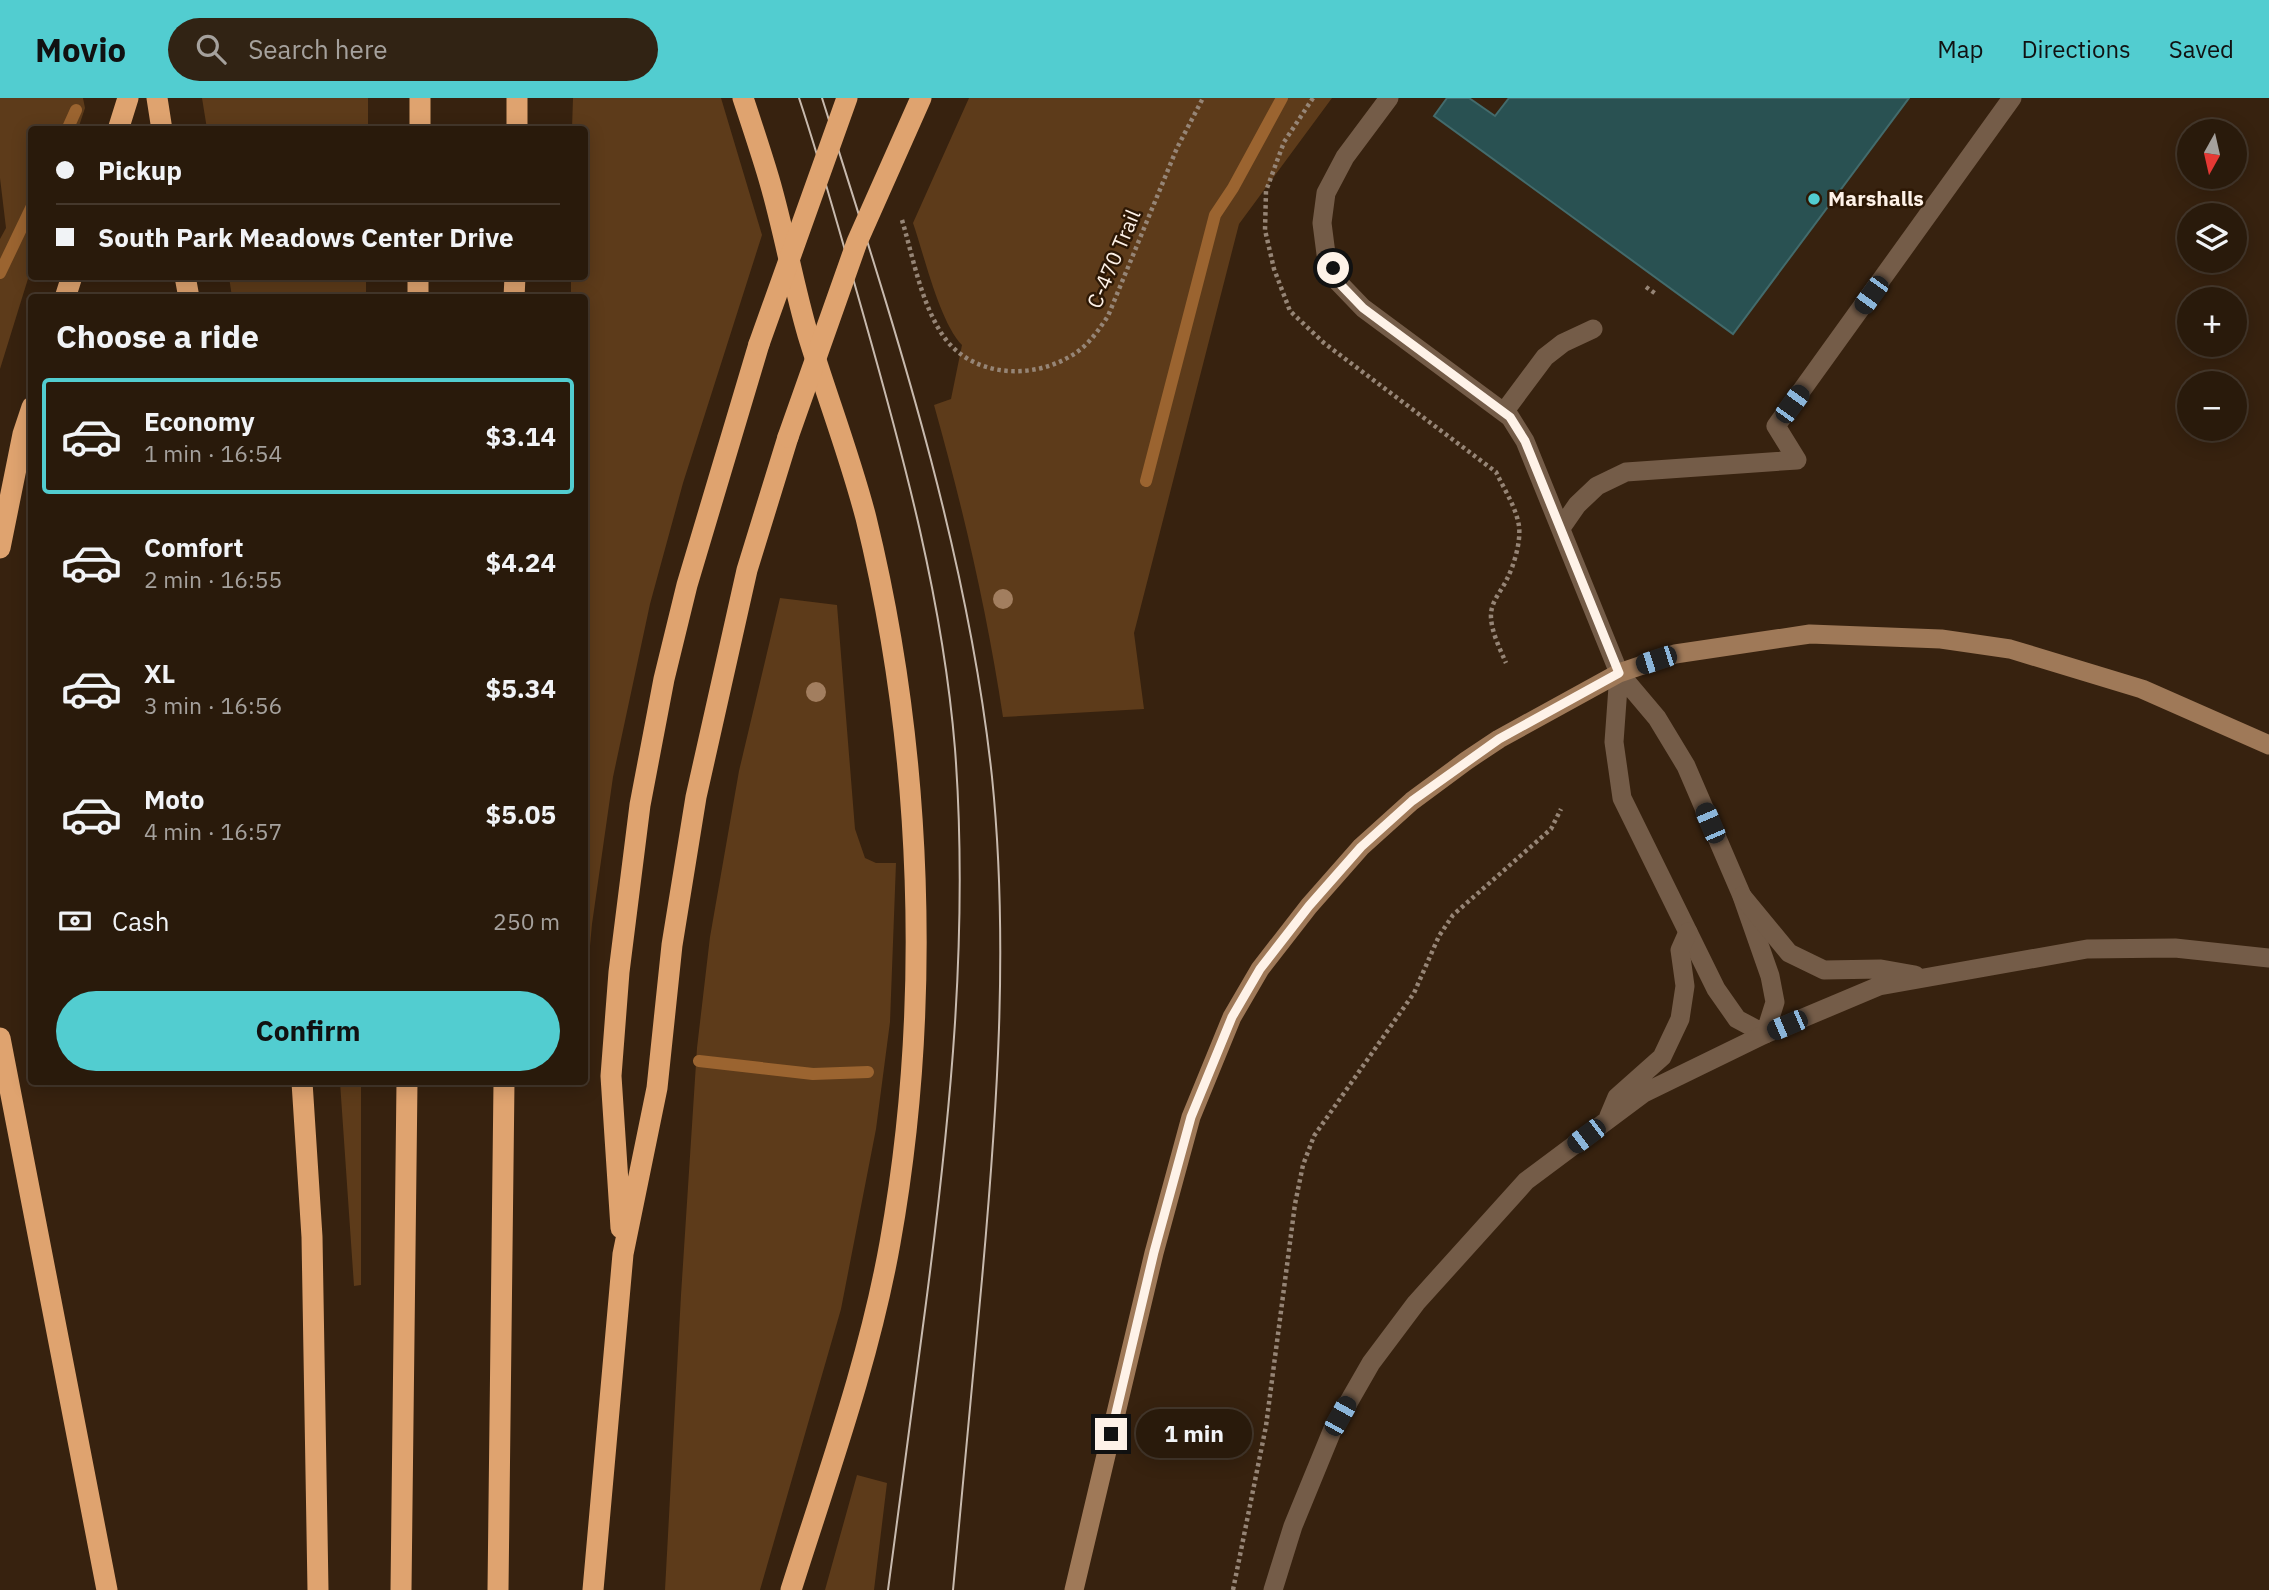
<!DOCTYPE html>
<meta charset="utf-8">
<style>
body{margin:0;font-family:"IBM Plex Sans",sans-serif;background:#312314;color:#f1f3f6;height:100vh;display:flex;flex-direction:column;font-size:26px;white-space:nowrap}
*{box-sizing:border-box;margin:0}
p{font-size:23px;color:#a5a19d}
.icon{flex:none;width:38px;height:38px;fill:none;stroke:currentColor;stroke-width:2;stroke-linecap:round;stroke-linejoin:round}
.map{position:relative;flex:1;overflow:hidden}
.drawer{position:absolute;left:28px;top:196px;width:560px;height:791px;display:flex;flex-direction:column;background:#291a0b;border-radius:7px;box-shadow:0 4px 18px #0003,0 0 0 2px #45382c}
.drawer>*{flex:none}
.top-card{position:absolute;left:28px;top:28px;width:560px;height:154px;border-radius:7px;box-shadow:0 4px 18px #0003,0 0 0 2px #45382c;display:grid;align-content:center;height:154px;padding:0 28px;background:#291a0b}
.needle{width:46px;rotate:188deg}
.controls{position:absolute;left:2177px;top:21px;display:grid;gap:14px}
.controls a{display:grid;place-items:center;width:70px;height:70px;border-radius:50%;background:#291a0b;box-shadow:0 4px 18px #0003,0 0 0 2px #45382c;font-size:35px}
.end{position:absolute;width:32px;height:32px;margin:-16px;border:9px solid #fef2e8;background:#111;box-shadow:0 0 0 4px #111}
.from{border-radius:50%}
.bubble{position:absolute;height:49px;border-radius:24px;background:#291a0b;box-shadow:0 4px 18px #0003,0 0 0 2px #45382c;font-size:23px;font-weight:700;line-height:49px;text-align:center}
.car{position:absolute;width:21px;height:42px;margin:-21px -10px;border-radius:9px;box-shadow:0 0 5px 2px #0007;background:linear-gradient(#222 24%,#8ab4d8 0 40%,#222 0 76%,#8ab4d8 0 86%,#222 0)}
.top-card b{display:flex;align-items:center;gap:24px;height:66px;font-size:26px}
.top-card b+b{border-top:2px solid #45382c}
.top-card i{width:18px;height:18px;background:#f1f3f6}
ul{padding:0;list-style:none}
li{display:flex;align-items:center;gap:21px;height:116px;margin:0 14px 10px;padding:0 14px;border:4px solid transparent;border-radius:7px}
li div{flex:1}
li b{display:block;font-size:26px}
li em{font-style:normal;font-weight:700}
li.on{border-color:#52cdd0}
li>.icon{width:63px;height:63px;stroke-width:1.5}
h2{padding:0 28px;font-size:32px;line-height:84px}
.pay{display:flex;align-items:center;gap:18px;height:77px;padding:0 28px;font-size:26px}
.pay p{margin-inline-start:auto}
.button{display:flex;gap:14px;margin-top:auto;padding:14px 28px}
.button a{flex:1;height:80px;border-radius:42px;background:#52cdd0;color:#111;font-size:28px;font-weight:700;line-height:80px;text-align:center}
header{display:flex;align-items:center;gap:42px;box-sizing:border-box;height:98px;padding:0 35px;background:#52cdd0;color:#111}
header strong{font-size:33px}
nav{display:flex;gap:38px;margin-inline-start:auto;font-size:24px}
.search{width:490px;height:63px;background:#312314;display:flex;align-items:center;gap:18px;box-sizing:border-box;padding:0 24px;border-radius:38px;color:#a5a19d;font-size:26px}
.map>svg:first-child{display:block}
.green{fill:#5d3b1a}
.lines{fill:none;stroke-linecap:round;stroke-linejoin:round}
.stream{stroke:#9b6430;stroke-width:12}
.building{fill:#295152;stroke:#436b6c;stroke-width:2}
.path{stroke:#968576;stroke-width:4.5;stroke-dasharray:3.5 3.5;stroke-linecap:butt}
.service{stroke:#745c48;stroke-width:19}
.minor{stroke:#745c48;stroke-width:19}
.secondary{stroke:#9f7958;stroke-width:19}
.motorway{stroke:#dfa36f;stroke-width:21}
.tram{stroke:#c8baae;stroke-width:2}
.motorway-bridge{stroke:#dfa36f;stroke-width:21}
.tree{fill:#a27e5f}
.route{stroke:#fef2e8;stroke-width:9}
.poi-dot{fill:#52cdd0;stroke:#2d1805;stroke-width:2.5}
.labels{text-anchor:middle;stroke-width:5;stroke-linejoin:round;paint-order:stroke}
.poi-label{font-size:21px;font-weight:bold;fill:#fef2e8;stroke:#2d1805;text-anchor:start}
.street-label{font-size:21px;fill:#fef2e8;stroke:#2d1805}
</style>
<header>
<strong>Movio</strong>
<div class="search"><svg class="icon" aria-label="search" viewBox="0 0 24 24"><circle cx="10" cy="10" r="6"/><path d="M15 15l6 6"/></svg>Search here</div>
<nav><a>Map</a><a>Directions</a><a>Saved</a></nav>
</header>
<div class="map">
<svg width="2269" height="1492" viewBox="0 0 2269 1492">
<rect width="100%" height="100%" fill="#37220f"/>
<path class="green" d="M0 0H83L85 10 78 31 32 32 31 171 0 271V141L6 130 0 80Z
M202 0H368V31H207Z
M573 0H721L762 137 683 385 650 506 613 679 592 826 586 892 584 200 571 199V179L584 178V32L572 31Z
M969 0H1332L1239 126 1134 535 1144 611 1003 619C987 513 963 410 934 307L951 301 962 247C940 225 924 157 913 125Z
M229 179H366V199H232Z
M780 500 837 507 855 731 865 760 876 765H896L890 924 876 1031 841 1211 760 1492H665L681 1197 697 950 710 839 739 673Z
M340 984H361V1187L354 1188Z
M857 1377 887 1385 874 1492H825Z"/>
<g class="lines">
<path class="stream" d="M67 32 76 12
M0 175 32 108
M1146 383 1215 117 1233 90 1282 0
M699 963 813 976 868 974"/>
</g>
<path class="building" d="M1447 0H1469L1495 18 1509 0H1909L1733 236 1434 18Z"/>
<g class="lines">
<path class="path" d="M1313 0 1284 44 1266 93 1265 132 1274 171 1290 213 1324 245 1496 374C1504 391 1516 409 1519 428 1521 444 1514 467 1507 481 1501 494 1490 504 1491 520 1492 535 1500 551 1506 565
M902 122C913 159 920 200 940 233 969 282 1039 284 1081 251 1092 242 1100 230 1108 218L1177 50 1203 0
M1646 189 1656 196
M1233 1492 1266 1328 1295 1106 1303 1067 1314 1038 1414 895 1439 838 1453 817 1551 731 1561 711"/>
<path class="service" d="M1389 0 1345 59 1326 95 1322 125 1326 156 1339 185 1363 210 1510 319 1525 343 1619 575 1657 620 1686 668 1742 798 1770 878 1775 904 1765 936 1737 921 1716 891 1622 700 1614 644 1619 575
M1504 314 1545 259 1563 245 1593 231
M1561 430 1577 407 1597 388 1626 374 1797 362 1776 328 2012 0"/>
<path class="minor" d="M1742 798 1789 855 1824 872 1881 871 1915 877
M1609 1018 1617 999 1662 959 1680 921 1685 888 1680 852 1688 834
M1273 1492 1293 1428 1332 1333 1371 1265 1416 1205 1526 1083 1644 995 1765 936 1879 888 2087 851 2175 850 2269 860"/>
<path class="secondary" d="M1074 1492 1154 1155 1191 1019 1232 919 1260 871 1309 808 1361 749 1412 703 1466 663 1499 641 1619 575 1675 556 1810 536 1941 541 2010 551 2142 591 2269 647"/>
<path class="motorway" d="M157 0 162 32
M743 0C752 27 761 54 769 81 784 132 793 186 808 237 827 299 850 358 866 420 923 653 932 910 890 1145 869 1263 827 1378 791 1492
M118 32 128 0
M420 32V0
M517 32V0
M185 178 189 200
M65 200 72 178
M418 200V178
M514 200 515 178
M0 450 23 336 32 309
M0 940 107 1492
M302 984 312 1139 318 1492
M621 1130 611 978 619 874 640 707 664 581 687 487 759 246
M401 1492 407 984
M498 1492 504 984
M593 1492 623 1156 657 990 672 847 696 699 747 472 788 339"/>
<path class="tram" d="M799 0C823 72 843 146 864 219 904 360 943 504 955 651 969 836 950 1021 926 1205 913 1301 901 1396 888 1492
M822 0C892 222 967 446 992 679 1009 846 997 1014 982 1181 972 1285 963 1388 953 1492"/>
<path class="motorway-bridge" d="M759 246 847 0
M788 339 857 144 921 0"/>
</g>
<g class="tree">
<circle cx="1003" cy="501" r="10"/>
<circle cx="816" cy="594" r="10"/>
</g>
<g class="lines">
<path class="route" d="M1111 1336 1154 1154 1191 1019 1232 919 1260 871 1309 808 1361 749 1412 703 1499 641 1619 575 1525 343 1510 319 1363 210 1339 185 1333 170"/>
</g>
<circle class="poi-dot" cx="1814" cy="101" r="7"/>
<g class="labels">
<g class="poi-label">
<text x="1828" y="108">Marshalls</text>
</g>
<g class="street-label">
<text transform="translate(1114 161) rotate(-67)" y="7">C-470 Trail</text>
</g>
</g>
</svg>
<div class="controls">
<a><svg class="needle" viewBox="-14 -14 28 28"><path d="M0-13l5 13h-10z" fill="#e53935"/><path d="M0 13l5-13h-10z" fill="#a5a19d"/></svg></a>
<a><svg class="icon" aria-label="layers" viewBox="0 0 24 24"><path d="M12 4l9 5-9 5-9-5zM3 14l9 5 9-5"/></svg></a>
<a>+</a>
<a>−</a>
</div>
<i class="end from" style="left:1333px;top:170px"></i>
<i class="end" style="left:1111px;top:1336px"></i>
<div class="bubble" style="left:1136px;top:1311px;width:116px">1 min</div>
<i class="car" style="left:1871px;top:197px;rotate:216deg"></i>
<i class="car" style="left:1792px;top:306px;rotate:36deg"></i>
<i class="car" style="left:1656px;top:562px;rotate:252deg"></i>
<i class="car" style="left:1710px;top:725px;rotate:337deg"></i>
<i class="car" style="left:1787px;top:927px;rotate:247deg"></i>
<i class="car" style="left:1586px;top:1038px;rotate:233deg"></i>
<i class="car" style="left:1340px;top:1318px;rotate:29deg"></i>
<div class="top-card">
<b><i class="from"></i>Pickup</b>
<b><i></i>South Park Meadows Center Drive</b>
</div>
<section class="drawer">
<h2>Choose a ride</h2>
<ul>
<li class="on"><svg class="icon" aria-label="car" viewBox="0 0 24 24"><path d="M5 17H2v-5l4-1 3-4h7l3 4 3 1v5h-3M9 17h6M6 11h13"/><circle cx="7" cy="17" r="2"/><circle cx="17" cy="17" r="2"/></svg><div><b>Economy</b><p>1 min · 16:54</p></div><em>$3.14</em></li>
<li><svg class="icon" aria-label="car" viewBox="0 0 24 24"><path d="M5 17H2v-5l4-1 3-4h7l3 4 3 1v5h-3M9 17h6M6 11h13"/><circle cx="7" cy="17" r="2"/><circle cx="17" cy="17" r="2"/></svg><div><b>Comfort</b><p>2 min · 16:55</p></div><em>$4.24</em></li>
<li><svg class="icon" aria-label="car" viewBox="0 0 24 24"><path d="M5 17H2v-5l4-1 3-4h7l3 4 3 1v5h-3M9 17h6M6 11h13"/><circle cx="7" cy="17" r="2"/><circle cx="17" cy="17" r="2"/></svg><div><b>XL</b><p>3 min · 16:56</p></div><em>$5.34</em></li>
<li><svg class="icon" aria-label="car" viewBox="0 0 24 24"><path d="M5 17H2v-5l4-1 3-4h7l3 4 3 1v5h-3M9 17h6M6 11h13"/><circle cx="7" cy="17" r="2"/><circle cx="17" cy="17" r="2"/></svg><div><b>Moto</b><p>4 min · 16:57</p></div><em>$5.05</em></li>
</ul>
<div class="pay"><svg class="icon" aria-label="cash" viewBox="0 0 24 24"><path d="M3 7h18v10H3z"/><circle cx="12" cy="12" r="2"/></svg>Cash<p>250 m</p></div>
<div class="button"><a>Confirm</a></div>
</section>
</div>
